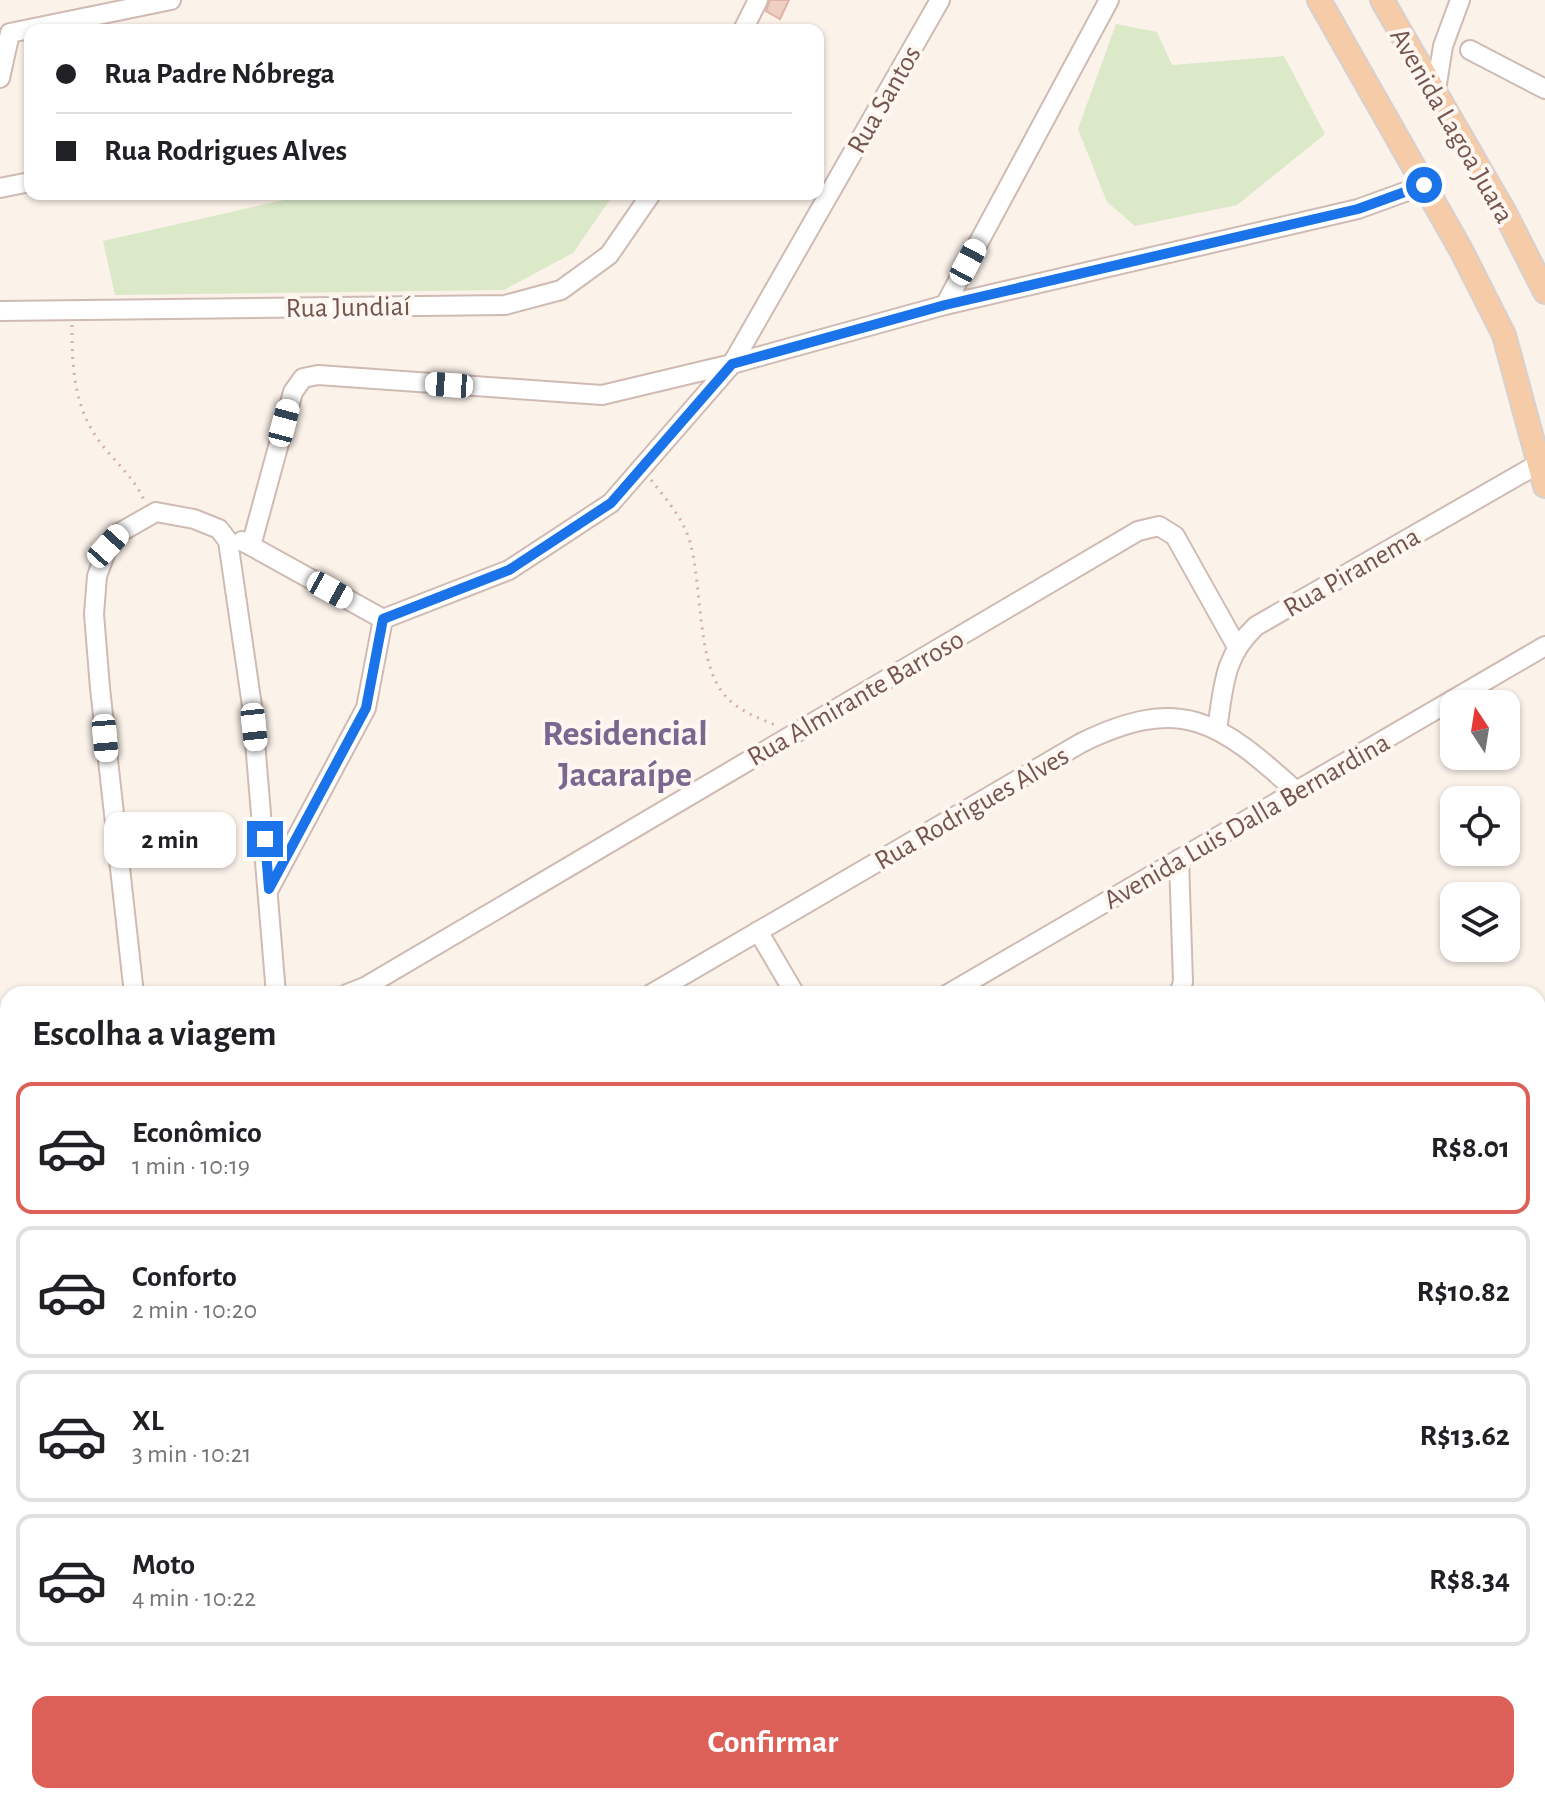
<!DOCTYPE html>
<html lang="pt">
<meta charset="utf-8">
<style>
body{margin:0;font-family:"Alegreya Sans",sans-serif;background:#f6f6f6;color:#202124;height:100vh;display:flex;flex-direction:column;font-size:30px;white-space:nowrap}
*{box-sizing:border-box;margin:0}
p{font-size:26px;color:#757577}
.icon{flex:none;width:44px;height:44px;fill:none;stroke:currentColor;stroke-width:2;stroke-linecap:round;stroke-linejoin:round}
.map{position:relative;flex:1;overflow:hidden}
.side{position:absolute;left:0px;top:986px;width:1546px;height:818px;display:flex;flex-direction:column;background:#fff;border-radius:24px 24px 0 0;box-shadow:0 2px 6px #0004}
.side>*{flex:none}
.banner{position:absolute;left:24px;top:24px;width:800px;height:176px;border-radius:16px;box-shadow:0 2px 6px #0004;display:grid;align-content:center;height:176px;padding:0 32px;background:#fff}
.needle{width:52px;rotate:348deg}
.controls{position:absolute;left:1440px;top:690px;display:grid;gap:16px}
.controls a{display:grid;place-items:center;width:80px;height:80px;border-radius:16px;background:#fff;box-shadow:0 2px 6px #0004;font-size:40px}
.end{position:absolute;width:36px;height:36px;margin:-18px;border:10px solid #1a73e8;background:#fff;box-shadow:0 0 0 4px #fff}
.from{border-radius:50%}
.bubble{position:absolute;height:56px;border-radius:16px;background:#fff;box-shadow:0 2px 6px #0004;font-size:26px;font-weight:700;line-height:56px;text-align:center}
.car{position:absolute;width:24px;height:48px;margin:-24px -12px;border-radius:10px;box-shadow:0 0 6px 2px #0007;background:linear-gradient(#fff 24%,#345 0 40%,#fff 0 76%,#345 0 86%,#fff 0)}
.banner b{display:flex;align-items:center;gap:28px;height:76px;font-size:30px}
.banner b+b{border-top:2px solid #e0e0e0}
.banner i{width:20px;height:20px;background:#202124}
ul{padding:0;list-style:none}
li{display:flex;align-items:center;gap:24px;height:132px;margin:0 16px 12px;padding:0 16px;border:4px solid #e0e0e0;border-radius:16px}
li div{flex:1}
li b{display:block;font-size:30px}
li em{font-style:normal;font-weight:700}
li.on{border-color:#dc6058}
li>.icon{width:72px;height:72px;stroke-width:1.5}
h2{padding:0 32px;font-size:36px;line-height:96px}
.button{display:flex;gap:16px;margin-top:auto;padding:16px 32px}
.button a{flex:1;height:92px;border-radius:16px;background:#dc6058;color:#fff;font-size:32px;font-weight:700;line-height:92px;text-align:center}
.map>svg:first-child{display:block}
.green{fill:#dbe9c9}
.lines{fill:none;stroke-linecap:round;stroke-linejoin:round}
.stream{stroke:#a6d5d5;stroke-width:5}
.building{fill:#efcec4;stroke:#e1b2a5;stroke-width:2}
.minor-casing{stroke:#cfbbb3;stroke-width:22}
.major-casing{stroke:#d8d0ce;stroke-width:26}
.path{stroke:#d4b0a6;stroke-width:3;stroke-dasharray:2 6;stroke-linecap:butt}
.minor{stroke:#fff;stroke-width:18}
.major{stroke:#f5cba8;stroke-width:22}
.route{stroke:#1a73e8;stroke-width:10}
.labels{text-anchor:middle;stroke-width:8;stroke-linejoin:round;paint-order:stroke}
.street-label{font-size:28px;fill:#75564f;stroke:#fef6f1}
.district-label{font-size:36px;font-weight:bold;fill:#7b6690;stroke:#fef6f1}
</style>
<div class="map">
<svg width="1545" height="1803" viewBox="0 0 1545 1803">
<rect width="100%" height="100%" fill="#fbf2ea"/>
<path class="green" d="M1116 24 1157 32 1172 65 1284 56 1325 134 1237 205 1135 226 1107 202 1078 129Z
M310 194H614L573 253 504 290 115 295 103 241Z
M1427 986 1474 992 1475 994H1412Z
M1538 1638H1545V1803H1292L1288 1796H1538Z"/>
<g class="lines">
<path class="stream" d="M1437 1796 1442 1803"/>
</g>
<path class="building" d="M770 0H789L780 19 766 11Z"/>
<g class="lines">
<defs>
<path id="minor" d="M743 30 758 0
M1470 50 1545 89
M0 78 10 33 171 0
M1435 96 1443 46 1460 0
M0 188 30 182
M945 305 1109 0
M0 311 505 305 561 290 609 255 651 194
M242 541 383 619
M251 546 293 392 303 378 318 375 602 395 732 364 945 305 1358 209 1424 185
M383 619 509 570 611 503 732 364 940 0
M1217 729C1224 686 1223 657 1256 626L1545 460
M1179 859 1183 982 1179 994
M269 889 366 708 383 619
M758 931 795 994
M134 994 100 688 94 614 97 576 108 546 119 533 156 512 194 519 219 529 228 541 252 706 276 994
M347 994 365 987 1138 531 1159 526 1175 536 1236 645
M651 994 1081 743C1181 694 1219 721 1296 791
M948 994 1545 646
M0 1120 8 1243
M0 1454 8 1466
M436 1796 452 1803
M802 1796 817 1803
M1129 1796 1135 1803
M141 1803 144 1796"/>
<path id="major" d="M1319 0 1461 250 1504 335 1545 486
M1382 0 1505 213 1545 292"/>
</defs>
<use href="#minor" class="minor-casing"/>
<use href="#major" class="major-casing"/>
<path class="path" d="M72 325C72 363 73 401 95 435 110 458 133 475 144 500
M651 480C666 499 683 518 690 542 702 584 697 661 723 693 736 710 756 717 775 725"/>
<use href="#minor" class="minor"/>
<use href="#major" class="major"/>
</g>
<g class="lines">
<path class="route" d="M265 839 269 889 366 708 383 619 509 570 611 503 732 364 945 305 1358 209 1424 185"/>
</g>
<g class="labels">
<g class="street-label">
<text transform="translate(883 99) rotate(-60)" y="10">Rua Santos</text>
<text transform="translate(1453 125) rotate(60)" y="10">Avenida Lagoa Juara</text>
<text transform="translate(348 306) rotate(-1)" y="10">Rua Jundiaí</text>
<text transform="translate(1351 571) rotate(-30)" y="10">Rua Piranema</text>
<text transform="translate(855 697) rotate(-30)" y="10">Rua Almirante Barroso</text>
<text transform="translate(971 807) rotate(-30)" y="10">Rua Rodrigues Alves</text>
<text transform="translate(1246 820) rotate(-30)" y="10">Avenida Luis Dalla Bernardina</text>
</g>
<g class="district-label">
<text x="625" y="745">Residencial<tspan x="625" dy="41">Jacaraípe</tspan></text>
</g>
</g>
</svg>
<div class="controls">
<a><svg class="needle" viewBox="-14 -14 28 28"><path d="M0-13l5 13h-10z" fill="#e53935"/><path d="M0 13l5-13h-10z" fill="#757577"/></svg></a>
<a><svg class="icon" aria-label="locate" viewBox="0 0 24 24"><circle cx="12" cy="12" r="6"/><path d="M12 2v4M12 18v4M2 12h4M18 12h4"/></svg></a>
<a><svg class="icon" aria-label="layers" viewBox="0 0 24 24"><path d="M12 4l9 5-9 5-9-5zM3 14l9 5 9-5"/></svg></a>
</div>
<i class="end from" style="left:1424px;top:185px"></i>
<i class="end" style="left:265px;top:839px"></i>
<div class="bubble" style="left:104px;top:812px;width:132px">2 min</div>
<i class="car" style="left:968px;top:262px;rotate:28deg"></i>
<i class="car" style="left:449px;top:385px;rotate:274deg"></i>
<i class="car" style="left:284px;top:423px;rotate:15deg"></i>
<i class="car" style="left:108px;top:546px;rotate:42deg"></i>
<i class="car" style="left:330px;top:590px;rotate:119deg"></i>
<i class="car" style="left:254px;top:727px;rotate:174deg"></i>
<i class="car" style="left:105px;top:738px;rotate:175deg"></i>
<div class="banner">
<b><i class="from"></i>Rua Padre Nóbrega</b>
<b><i></i>Rua Rodrigues Alves</b>
</div>
<section class="side">
<h2>Escolha a viagem</h2>
<ul>
<li class="on"><svg class="icon" aria-label="car" viewBox="0 0 24 24"><path d="M5 17H2v-5l4-1 3-4h7l3 4 3 1v5h-3M9 17h6M6 11h13"/><circle cx="7" cy="17" r="2"/><circle cx="17" cy="17" r="2"/></svg><div><b>Econômico</b><p>1 min · 10:19</p></div><em>R$8.01</em></li>
<li><svg class="icon" aria-label="car" viewBox="0 0 24 24"><path d="M5 17H2v-5l4-1 3-4h7l3 4 3 1v5h-3M9 17h6M6 11h13"/><circle cx="7" cy="17" r="2"/><circle cx="17" cy="17" r="2"/></svg><div><b>Conforto</b><p>2 min · 10:20</p></div><em>R$10.82</em></li>
<li><svg class="icon" aria-label="car" viewBox="0 0 24 24"><path d="M5 17H2v-5l4-1 3-4h7l3 4 3 1v5h-3M9 17h6M6 11h13"/><circle cx="7" cy="17" r="2"/><circle cx="17" cy="17" r="2"/></svg><div><b>XL</b><p>3 min · 10:21</p></div><em>R$13.62</em></li>
<li><svg class="icon" aria-label="car" viewBox="0 0 24 24"><path d="M5 17H2v-5l4-1 3-4h7l3 4 3 1v5h-3M9 17h6M6 11h13"/><circle cx="7" cy="17" r="2"/><circle cx="17" cy="17" r="2"/></svg><div><b>Moto</b><p>4 min · 10:22</p></div><em>R$8.34</em></li>
</ul>
<div class="button"><a>Confirmar</a></div>
</section>
</div>
